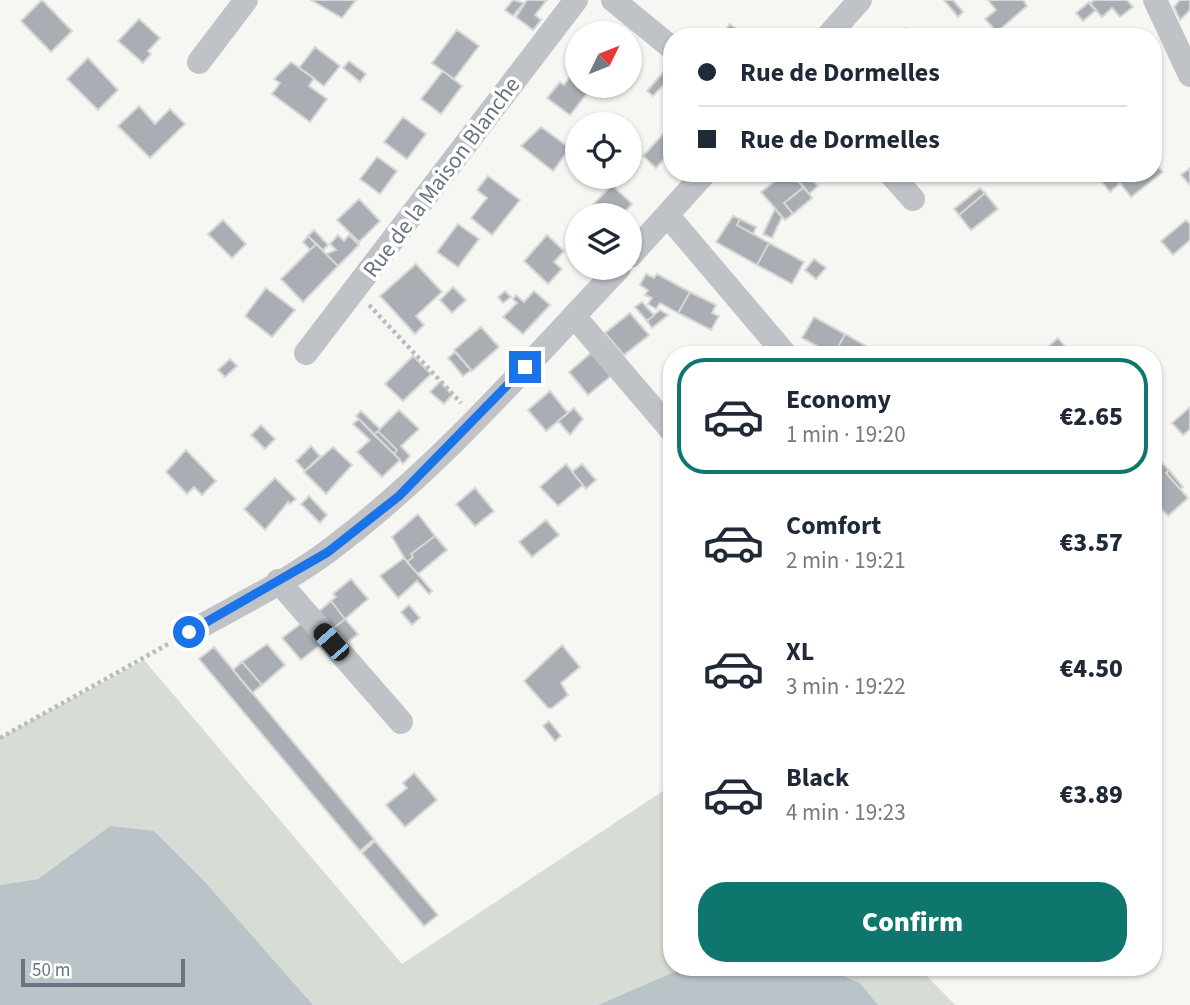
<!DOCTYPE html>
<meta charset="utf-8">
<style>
body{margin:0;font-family:"Source Sans 3",sans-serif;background:#f6f6f7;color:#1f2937;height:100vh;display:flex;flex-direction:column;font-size:26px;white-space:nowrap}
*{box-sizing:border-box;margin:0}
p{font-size:23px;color:#747a83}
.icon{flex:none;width:38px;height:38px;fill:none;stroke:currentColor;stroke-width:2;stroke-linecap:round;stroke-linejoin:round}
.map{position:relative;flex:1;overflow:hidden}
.details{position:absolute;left:663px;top:346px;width:499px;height:630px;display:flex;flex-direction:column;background:#fff;border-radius:28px;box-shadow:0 2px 5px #0004}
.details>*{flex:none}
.hud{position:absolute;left:663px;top:28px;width:499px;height:154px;border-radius:28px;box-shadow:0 2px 5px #0004;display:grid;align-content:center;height:154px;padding:0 35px;background:#fff}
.needle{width:46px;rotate:47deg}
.tools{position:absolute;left:565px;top:21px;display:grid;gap:14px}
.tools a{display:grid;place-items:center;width:77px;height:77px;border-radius:50%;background:#fff;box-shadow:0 2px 5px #0004;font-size:35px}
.scale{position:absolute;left:21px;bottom:18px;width:164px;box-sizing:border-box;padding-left:7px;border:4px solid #687481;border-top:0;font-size:19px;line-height:24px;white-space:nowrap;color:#687481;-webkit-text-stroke:5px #fff;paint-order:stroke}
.end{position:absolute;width:32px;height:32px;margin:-16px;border:9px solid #1a73e8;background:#fff;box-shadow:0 0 0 4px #fff}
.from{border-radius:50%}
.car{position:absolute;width:21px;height:42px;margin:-21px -10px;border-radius:9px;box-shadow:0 0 5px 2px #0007;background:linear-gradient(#222 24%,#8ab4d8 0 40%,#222 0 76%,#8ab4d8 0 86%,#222 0)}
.hud b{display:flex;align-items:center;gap:24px;height:66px;font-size:26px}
.hud b+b{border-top:2px solid #e0e1e3}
.hud i{width:18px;height:18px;background:#1f2937}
ul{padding:12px 0 0;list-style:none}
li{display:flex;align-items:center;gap:21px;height:116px;margin:0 14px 10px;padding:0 21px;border:4px solid transparent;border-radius:28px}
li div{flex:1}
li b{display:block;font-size:26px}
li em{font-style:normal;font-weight:800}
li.selected{border-color:#0f766e}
li>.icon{width:63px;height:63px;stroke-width:1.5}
.button{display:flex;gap:14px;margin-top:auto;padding:14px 35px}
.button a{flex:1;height:80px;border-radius:28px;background:#0f766e;color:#fff;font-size:28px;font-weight:800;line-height:80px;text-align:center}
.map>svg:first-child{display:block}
.green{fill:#d7dcd4}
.water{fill:#bac3c8}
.building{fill:#a8aeb4;stroke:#d7d7d5;stroke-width:2}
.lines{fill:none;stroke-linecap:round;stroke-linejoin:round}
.path{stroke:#b9bbbe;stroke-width:4.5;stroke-dasharray:3.5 3.5;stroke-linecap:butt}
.minor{stroke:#bfc2c6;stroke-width:24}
.route{stroke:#1a73e8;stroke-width:9}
.labels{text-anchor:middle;stroke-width:7;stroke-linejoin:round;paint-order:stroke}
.street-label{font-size:23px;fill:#687481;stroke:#fff}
</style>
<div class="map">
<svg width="1190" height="1005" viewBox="0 0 1190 1005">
<rect width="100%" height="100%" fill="#f6f6f3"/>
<path class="green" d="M144 660 402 964 672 785V968H683L598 1005H313L206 883 110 826 38 879 0 885V738Z
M825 968H919L955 1005H878L860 983Z"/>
<path class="water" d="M110 826 154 831 206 883 313 1005H0V885L38 879Z
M683 968H825L860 983 878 1005H598Z"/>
<path class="building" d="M42 0 72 31 51 52 21 21Z
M311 0H356L342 18Z
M513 0 524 3 513 16 505 10Z
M547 0 535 15 541 20 533 30 516 17 527 0Z
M944 0H953L963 12 958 17Z
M988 0H1023L1027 6 997 32 985 19 996 10Z
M1094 0H1127L1133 7 1120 17 1112 8 1102 17 1090 4Z
M1180 0H1190V10L1180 20 1174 7Z
M1089 2 1096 10 1083 21 1076 13Z
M139 19 160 38 148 51 151 54 143 63 118 41Z
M730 24 746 37H720Z
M906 28 914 37H895Z
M457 30 479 46 454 79 432 63Z
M315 47 340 66 324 86 299 68Z
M88 58 118 90 98 110 67 79Z
M349 61 366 74 360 82 343 68Z
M291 62 314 78 309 86 327 99 310 122 272 94 280 83 274 79Z
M665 70 672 76 653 96 647 91Z
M443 71 462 86 441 114 421 99Z
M573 73 578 77V86L592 87 570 115 547 98 560 82 564 85Z
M139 106 155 124 170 109 185 124 150 158 118 126Z
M403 117 426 134 407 159 384 142Z
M541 127 570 148 553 171 521 146Z
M664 133 672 141V150L656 168 643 156Z
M377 157 397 171 380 194 360 179Z
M1153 161 1163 172 1131 197 1120 183 1110 192 1095 173H1153Z
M1190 168V185L1181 175Z
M779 173H792L804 187 784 203 793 214 785 220 761 192 779 178Z
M805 173 818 186 809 194 797 180Z
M488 176 520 200 492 235 471 218 487 198 477 190Z
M612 185 632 204 622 215H587L585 213Z
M804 187 812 198 793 214 784 203Z
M980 188 985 193 959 215 954 209Z
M985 193 998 209 971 230 959 215Z
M359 199 380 221 359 242 337 220Z
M775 209 782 217 772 238 763 234Z
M733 216 740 219 737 225 769 243 757 265 716 242Z
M740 219 756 227 753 234 737 225Z
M223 220 246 244 232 258 208 234Z
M1186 220 1190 224V240L1173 255 1161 241Z
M458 224 479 239 458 267 437 252Z
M314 230 328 245 323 250 308 236Z
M338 235 344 241 349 235 359 245 338 266 326 254 336 250 330 244Z
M547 235 564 251 554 262 562 269 548 284 524 261Z
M308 236 316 244 310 250 303 242Z
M769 243 804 262 792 284 757 265Z
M316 244 338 266 303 302 281 279Z
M814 259 826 268 816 279 805 270Z
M416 264 442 292 416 316 424 325 415 334 380 296Z
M646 274 654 278 657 274 690 292 678 313 660 303 656 309 648 304 652 298 645 295 648 290 640 285Z
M453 287 466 300 452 313 440 300Z
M266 288 295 310 272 337 245 316Z
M505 291 511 297 503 303 498 297Z
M534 291 550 305 523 334 503 317 517 303 513 299 516 295 524 302Z
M690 292 716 305 712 313 719 316 711 330 678 313Z
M642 302 654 315 647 321 635 307Z
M660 310 668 315 652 328 647 321Z
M630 313 649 335 624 355 605 333Z
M814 317 845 334 834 355 802 338Z
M481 327 499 347 472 371 454 350Z
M845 334 871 349 874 355H834Z
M1058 338 1066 348 1058 355H1039Z
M455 352 471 370 463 376 448 358Z
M591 353 611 376 588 395 569 372Z
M413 356 431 374 403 401 385 384Z
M230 359 237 366 225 377 218 370Z
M440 382 452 395 444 404 430 392Z
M550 391 568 413 546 431 528 410Z
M1190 407V429L1183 435 1172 423Z
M574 408 583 419 570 435 558 421Z
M399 410 419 429 401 446 410 456 403 464 394 454 397 450 378 431Z
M361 411 380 429 374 435 356 416Z
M359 419 400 460 382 477 357 452 370 440 353 424Z
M261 425 275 439 265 449 251 435Z
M378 431 397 450 394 454 374 435Z
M311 446 320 456 305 471 296 461Z
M333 447 352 465 326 494 304 472Z
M186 450 216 481 202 495 194 487 187 494 166 472Z
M1162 463 1169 470 1166 473 1188 498 1168 516 1153 500V471Z
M566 464 583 485 558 506 540 487Z
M582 464 596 480 586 489 572 472Z
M1169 470 1183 487 1180 489 1166 473Z
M275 478 296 499 290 504 288 502 265 530 244 509Z
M475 488 494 511 475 526 456 504Z
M309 496 327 515 320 523 301 504Z
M418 514 435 536 411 554 413 557 407 562 392 537Z
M546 520 559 535 532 557 519 542Z
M435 536 447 550 418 574 407 562 413 557 411 554Z
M404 558 432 591 429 594 417 581 398 598 380 576Z
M351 579 368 599 345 619 331 601 336 597 333 594Z
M331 601 345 619 330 631 316 614Z
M409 605 420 618 412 625 401 612Z
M345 619 358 634 343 646 330 631Z
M306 620 324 642 301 660 282 638Z
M267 644 285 665 262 685 242 662Z
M562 645 580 667 561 683 568 695 552 708H548L524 681Z
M214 647 374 839 360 851 199 659Z
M242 662 262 685 252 693 233 670Z
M549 721 561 736 555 741 543 726Z
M414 773 437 800 405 827 386 805 407 788 403 783Z
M375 841 438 915 424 926 362 853Z"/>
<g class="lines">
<path class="path" d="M369 305 461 403
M0 738 170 643"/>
<path class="minor" d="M613 0 672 48
M1155 0 1190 75
M827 37 860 0
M199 62 246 0
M890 173 913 199
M668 216 786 355
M630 256 705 173
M574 316 672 431
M306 353 576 0
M278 581 401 722
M189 633C234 607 291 580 331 549 439 468 527 365 619 268"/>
</g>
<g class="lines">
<path class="route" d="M189 632 328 552 399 496 525 367"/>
</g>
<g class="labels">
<g class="street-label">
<text transform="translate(441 177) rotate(-53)" y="8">Rue de la Maison Blanche</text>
</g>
</g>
</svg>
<div class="tools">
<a><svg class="needle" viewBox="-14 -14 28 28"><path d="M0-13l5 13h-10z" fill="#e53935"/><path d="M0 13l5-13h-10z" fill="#747a83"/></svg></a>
<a><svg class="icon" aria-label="locate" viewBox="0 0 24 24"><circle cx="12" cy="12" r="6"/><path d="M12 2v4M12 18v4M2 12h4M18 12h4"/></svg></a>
<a><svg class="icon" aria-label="layers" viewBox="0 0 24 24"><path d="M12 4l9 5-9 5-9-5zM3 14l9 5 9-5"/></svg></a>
</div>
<div class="scale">50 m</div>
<i class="end from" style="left:189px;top:632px"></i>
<i class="end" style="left:525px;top:367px"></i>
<i class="car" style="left:331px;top:642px;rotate:319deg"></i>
<div class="hud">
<b><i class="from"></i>Rue de Dormelles</b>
<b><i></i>Rue de Dormelles</b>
</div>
<section class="details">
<ul>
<li class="selected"><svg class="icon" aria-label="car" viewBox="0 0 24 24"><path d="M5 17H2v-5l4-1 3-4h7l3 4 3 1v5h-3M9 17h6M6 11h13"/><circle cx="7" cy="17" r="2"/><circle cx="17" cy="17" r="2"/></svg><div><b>Economy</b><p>1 min · 19:20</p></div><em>€2.65</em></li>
<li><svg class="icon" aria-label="car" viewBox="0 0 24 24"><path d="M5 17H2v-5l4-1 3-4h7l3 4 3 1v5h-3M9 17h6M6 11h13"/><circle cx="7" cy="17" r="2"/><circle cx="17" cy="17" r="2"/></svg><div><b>Comfort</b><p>2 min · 19:21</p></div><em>€3.57</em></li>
<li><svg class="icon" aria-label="car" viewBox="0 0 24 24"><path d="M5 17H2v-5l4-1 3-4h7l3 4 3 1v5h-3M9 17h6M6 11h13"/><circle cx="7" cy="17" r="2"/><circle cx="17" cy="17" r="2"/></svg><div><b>XL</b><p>3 min · 19:22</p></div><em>€4.50</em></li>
<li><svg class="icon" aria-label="car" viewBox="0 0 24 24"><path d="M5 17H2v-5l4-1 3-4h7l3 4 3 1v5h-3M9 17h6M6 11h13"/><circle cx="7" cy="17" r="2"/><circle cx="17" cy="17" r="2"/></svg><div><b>Black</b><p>4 min · 19:23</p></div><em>€3.89</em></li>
</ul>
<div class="button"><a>Confirm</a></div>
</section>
</div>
